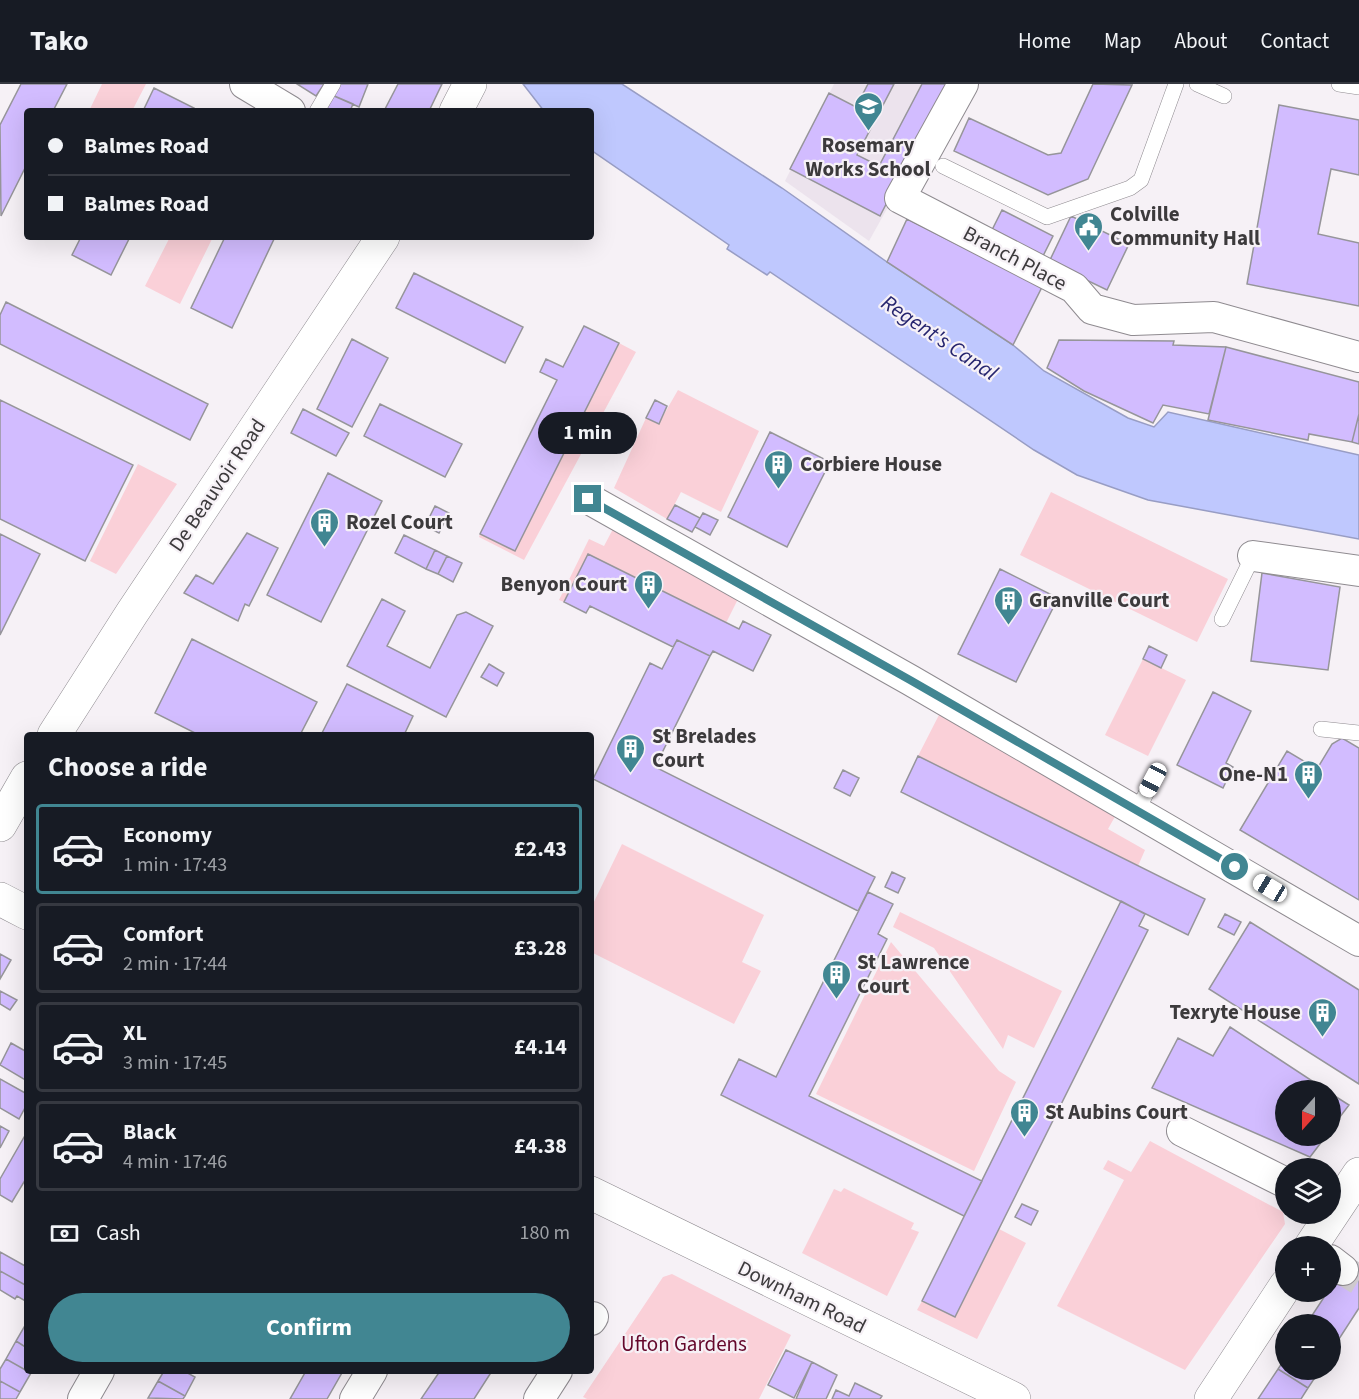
<!DOCTYPE html>
<meta charset="utf-8">
<style>
body{margin:0;font-family:"Source Sans 3",sans-serif;background:#242831;color:#f1f3f6;height:100vh;display:flex;flex-direction:column;font-size:22px;white-space:nowrap}
*{box-sizing:border-box;margin:0}
p{font-size:20px;color:#9ea1a6}
.icon{flex:none;width:33px;height:33px;fill:none;stroke:currentColor;stroke-width:2;stroke-linecap:round;stroke-linejoin:round}
.map{position:relative;flex:1;overflow:hidden}
.side{position:absolute;left:24px;top:648px;width:570px;height:642px;display:flex;flex-direction:column;background:#171b24;border-radius:6px;box-shadow:0 6px 24px #0002}
.side>*{flex:none}
.guide{position:absolute;left:24px;top:24px;width:570px;height:132px;border-radius:6px;box-shadow:0 6px 24px #0002;display:grid;align-content:center;height:132px;padding:0 24px;background:#171b24}
.needle{width:39px;rotate:201deg}
.tools{position:absolute;left:1275px;top:996px;display:grid;gap:12px}
.tools a{display:grid;place-items:center;width:66px;height:66px;border-radius:50%;background:#171b24;box-shadow:0 6px 24px #0002;font-size:30px}
.end{position:absolute;width:27px;height:27px;margin:-14px;border:8px solid #418692;background:#fff;box-shadow:0 0 0 3px #fff}
.from{border-radius:50%}
.bubble{position:absolute;height:42px;border-radius:21px;background:#171b24;box-shadow:0 6px 24px #0002;font-size:20px;font-weight:700;line-height:42px;text-align:center}
.car{position:absolute;width:18px;height:36px;margin:-18px -9px;border-radius:8px;box-shadow:0 0 4px 2px #0007;background:linear-gradient(#fff 24%,#345 0 40%,#fff 0 76%,#345 0 86%,#fff 0)}
.guide b{display:flex;align-items:center;gap:21px;height:57px;font-size:22px}
.guide b+b{border-top:2px solid #363941}
.guide i{width:15px;height:15px;background:#f1f3f6}
ul{padding:0;list-style:none}
li{display:flex;align-items:center;gap:18px;height:90px;margin:0 12px 9px;padding:0 12px;border:3px solid #363941;border-radius:6px}
li div{flex:1}
li b{display:block;font-size:22px}
li em{font-style:normal;font-weight:700}
li.active{border-color:#418692}
li>.icon{width:54px;height:54px;stroke-width:1.5}
h2{padding:0 24px;font-size:27px;line-height:72px}
.pay{display:flex;align-items:center;gap:15px;height:66px;padding:0 24px;font-size:22px}
.pay p{margin-inline-start:auto}
.button{display:flex;gap:12px;margin-top:auto;padding:12px 24px}
.button a{flex:1;height:69px;border-radius:36px;background:#418692;color:#fff;font-size:24px;font-weight:700;line-height:69px;text-align:center}
header{display:flex;align-items:center;gap:36px;box-sizing:border-box;height:84px;padding:0 30px;background:#171b24;border-bottom:2px solid #363941}
header strong{font-size:28px}
nav{display:flex;gap:33px;margin-inline-start:auto;font-size:21px}
.map>svg:first-child{display:block}
.built{fill:#ece3ed}
.green{fill:#fad0d8}
.water{fill:#bfc8fe;stroke:#989dc4;stroke-width:1.5}
.building{fill:#d2bcff;stroke:#96959a;stroke-width:1.5}
.lines{fill:none;stroke-linecap:round;stroke-linejoin:round}
.street-tunnel{stroke:#d1ccd1;stroke-width:30;stroke-dasharray:30 15;stroke-linecap:butt}
.lane-casing{stroke:#8f8b90;stroke-width:16}
.street-casing{stroke:#8f8b90;stroke-width:32}
.secondary-casing{stroke:#8f8b90;stroke-width:34}
.lane{stroke:#fff;stroke-width:15}
.street{stroke:#fff;stroke-width:30}
.secondary{stroke:#fff;stroke-width:33}
.route{stroke:#418692;stroke-width:8}
.labels{text-anchor:middle;stroke-width:4.5;stroke-linejoin:round;paint-order:stroke}
.poi-label{font-size:21px;font-weight:bold;fill:#3c3a3c;stroke:#f6f1f6;text-anchor:start}
.street-label{font-size:21px;fill:#3c3a3c;stroke:#f6f1f6}
.park-label{font-size:21px;fill:#64072b;stroke:#f6f1f6}
.water-label{font-size:22px;font-style:italic;fill:#26256f;stroke:#f6f1f6}
</style>
<header>
<strong>Tako</strong>
<nav><a>Home</a><a>Map</a><a>About</a><a>Contact</a></nav>
</header>
<div class="map">
<svg width="1359" height="1315" viewBox="0 0 1359 1315">
<rect width="100%" height="100%" fill="#f6f1f6"/>
<path class="built" d="M834 0H949L898 105 869 157 785 97Z"/>
<path class="green" d="M102 0H146L132 27H89Z
M170 153H213L180 220 145 202Z
M619 259 636 268 524 476 479 453 480 450 515 467Z
M678 306 759 347 721 428 681 408 667 435 614 404 646 334 659 339Z
M138 380 177 400 116 490 90 477Z
M1051 408 1228 495 1197 558 1020 471Z
M613 445 738 515 726 539 588 471 564 518 559 516 589 455 604 462Z
M1143 575 1186 596 1148 672 1105 651Z
M940 629 1117 729 1108 745 1145 766 1138 782 918 672Z
M622 760 764 831 742 878 761 887 734 940 591 868V824Z
M900 828 1062 907 1034 964 1008 951 1003 965 934 864 893 843Z
M891 858 999 987 1016 998 974 1087 816 1010Z
M1150 1057 1283 1128 1285 1140 1185 1286 1057 1222 1124 1096 1103 1085 1108 1076 1131 1088Z
M844 1104 914 1139 911 1145 919 1148 887 1212 802 1169 834 1105 841 1108Z
M999 1145 1026 1159 977 1255 917 1226 922 1217 955 1233Z
M672 1190 791 1251 759 1315H587L583 1313 663 1193Z"/>
<path class="water" d="M523 0H622L782 104 887 178 1013 261 1044 287 1128 334 1154 343 1168 328 1359 371V455L1148 416 1077 391 1034 366 770 188 767 191 727 165 729 161 591 66V27H544Z"/>
<path class="building" d="M21 0H67L53 27H27V80L1 132 0 41Z
M297 0H324L316 12Z
M337 0H368L359 23 332 11Z
M398 0H442L429 27H384Z
M868 0H894L857 71 879 82 922 0H948L880 132 790 85 829 9 856 23Z
M1093 0 1132 1 1088 95 1048 111 954 67 969 34 1048 71 1061 69Z
M154 4 194 24 192 27H143Z
M332 11 353 20 350 27H326Z
M1279 21 1359 36V91L1331 85 1318 150 1359 159V222L1247 200Z
M1002 126 1053 152 1042 174 991 148Z
M1071 132 1129 160 1107 206 1049 178Z
M907 135 1042 203 1013 261 887 178Z
M81 153H130L111 191 72 171Z
M225 153H275L232 244 191 224Z
M414 189 523 243 505 279 396 224Z
M6 218 208 320 190 356 0 260V231Z
M584 242 619 259 515 467 480 450 557 296 540 288 546 275 563 283Z
M352 255 388 274 352 343 317 325Z
M1059 256 1174 257 1173 261 1226 263 1209 330 1163 321 1153 339 1084 307 1047 284Z
M1226 263 1359 298V330L1352 358 1309 350 1308 356 1208 336Z
M0 316 133 381 85 477 0 435Z
M655 316 667 322 659 340 646 334Z
M380 320 462 360 445 393 364 352Z
M303 325 349 349 336 372 291 349Z
M1359 330V360L1352 358Z
M770 348 830 378 787 463 728 433Z
M328 389 382 417 321 538 267 511Z
M675 421 700 434 692 448 667 435Z
M435 422 449 429 439 449 425 442Z
M703 429 718 436 710 451 695 443Z
M247 449 278 464 249 522 245 520 238 537 184 509 196 491 213 500Z
M0 450 40 470 0 551Z
M404 451 435 466 426 485 395 469Z
M435 466 447 472 438 490 426 485Z
M588 470 739 545 743 537 771 551 753 587 713 567 710 572 677 556 673 563 590 522 586 529 564 518Z
M447 472 462 479 453 498 438 490Z
M1000 485 1058 514 1016 598 958 570Z
M1262 489 1340 503 1328 586 1251 577Z
M382 515 405 527 387 562 430 584 457 531 466 528 493 542 446 633 347 582Z
M192 555 317 618 300 651H199L155 629Z
M677 556 710 572 655 683 875 793 858 827 593 695 650 579 662 585Z
M1149 562 1167 571 1161 584 1143 575Z
M489 580 504 589 497 602 481 593Z
M347 600 413 632 404 651H321Z
M1213 608 1251 627 1226 679 1233 683 1223 704 1177 681Z
M1342 654 1359 664V816L1240 746 1287 667 1317 685 1332 660Z
M918 672 1205 815 1188 851 901 708Z
M843 686 859 694 850 712 834 704Z
M892 788 905 794 898 809 885 803Z
M868 808 893 820 878 850 887 855 809 1012 982 1097 964 1132 721 1011 739 975 776 993Z
M1121 817 1145 830 1139 842 1148 846 955 1233 922 1217Z
M1225 830 1241 838 1234 851 1218 843Z
M1250 838 1359 906V1000L1209 905Z
M0 870 11 876 0 895Z
M0 907 17 916 10 926 0 920Z
M1230 943 1326 1006H1286V1052H1326L1310 1073 1152 1004 1178 954 1213 972Z
M11 959 27 968V997L0 981Z
M0 995 27 1010V1020L19 1035 0 1024Z
M1330 1009 1349 1021 1330 1046Z
M0 1042 9 1047 0 1064Z
M27 1048V1093L12 1118 0 1111V1095Z
M1022 1120 1038 1127 1031 1141 1015 1133Z
M0 1168 27 1183V1202L0 1187Z
M1346 1180 1359 1189V1224L1339 1255 1330 1250V1240H1316L1309 1236Z
M0 1187 27 1202V1218L17 1212 15 1215 0 1206Z
M27 1238V1264L16 1257Z
M16 1257 27 1264V1287L6 1275Z
M786 1266 812 1278 794 1314 768 1301Z
M1286 1273V1286H1320L1308 1304 1278 1285Z
M6 1275 31 1289 20 1308 0 1297V1285Z
M812 1278 837 1291 826 1315H796Z
M1278 1285 1308 1304 1301 1315H1258Z
M164 1287H184L195 1293 185 1312 158 1297Z
M306 1287H343L327 1315H290Z
M440 1287H492L474 1315H421Z
M0 1297 20 1308 16 1315H0Z
M158 1297 185 1312 183 1315 148 1314Z
M855 1299 882 1312 880 1315H832L836 1306 849 1312Z"/>
<g class="lines">
<path class="street-tunnel" d="M1343 1186 1359 1196"/>
<defs>
<path id="lane" d="M1197 0 1224 12
M1339 0 1359 3
M317 27 333 0
M943 82 1047 133 1130 104 1141 96 1176 0
M1222 535 1253 472
M1321 645 1359 649
M1137 727 1153 696"/>
<path id="street" d="M245 0 290 27
M963 0 900 114 1074 204 1092 225 1133 236 1214 233 1359 273
M589 415 910 596 1359 857
M1253 472 1359 487
M1182 1047 1286 1099
M1330 1176 1343 1186
M591 1236 593 1233
M83 1315 99 1287
M355 1315 372 1287
M539 1315 557 1287"/>
<path id="secondary" d="M456 27 470 0
M54 651 132 529 383 153
M0 741 27 694
M0 815 27 829
M591 1109 1014 1315
M1311 1162 1359 1090
M1211 1315 1286 1201"/>
</defs>
<use href="#lane" class="lane-casing"/>
<use href="#street" class="street-casing"/>
<use href="#secondary" class="secondary-casing"/>
<use href="#lane" class="lane"/>
<use href="#street" class="street"/>
<use href="#secondary" class="secondary"/>
</g>
<g class="lines">
<path class="route" d="M588 415 910 596 1235 783"/>
</g>
<defs>
<symbol id="school-pin" viewBox="-11 -11 22 30"><path d="M0 17L-7.5 6A9.5 9.5 0 1 1 7.5 6Z" fill="#418692" stroke="#f6f1f6"/><path d="M0-5L7-2L0 1L-7-2ZM-4 1L0 2.5L4 1V4Q0 6-4 4Z" fill="#fff"/></symbol>
<symbol id="civic-pin" viewBox="-11 -11 22 30"><path d="M0 17L-7.5 6A9.5 9.5 0 1 1 7.5 6Z" fill="#418692" stroke="#f6f1f6"/><path d="M-.6-6.5H3V-4.5H.6V-3L4-1V1h2V6H-6V1h2V-1L-.6-3ZM-1.2 2.5V6h2.4V2.5Z" fill="#fff"/></symbol>
<symbol id="building-pin" viewBox="-11 -11 22 30"><path d="M0 17L-7.5 6A9.5 9.5 0 1 1 7.5 6Z" fill="#418692" stroke="#f6f1f6"/><path d="M-4-6H4V6H1V3H-1V6H-4ZM-2.5-4.3h1.7v1.8h-1.7ZM.8-4.3h1.7v1.8H.8ZM-2.5-1h1.7V.8h-1.7ZM.8-1h1.7V.8H.8Z" fill="#fff"/></symbol>
</defs>
<g fill-rule="evenodd">
<use href="#school-pin" x="852" y="6" width="33" height="45"/>
<use href="#civic-pin" x="1072" y="126" width="33" height="45"/>
<use href="#building-pin" x="762" y="364" width="33" height="45"/>
<use href="#building-pin" x="308" y="422" width="33" height="45"/>
<use href="#building-pin" x="632" y="484" width="33" height="45"/>
<use href="#building-pin" x="992" y="500" width="33" height="45"/>
<use href="#building-pin" x="614" y="648" width="33" height="45"/>
<use href="#building-pin" x="1292" y="674" width="33" height="45"/>
<use href="#building-pin" x="820" y="874" width="33" height="45"/>
<use href="#building-pin" x="1306" y="912" width="33" height="45"/>
<use href="#building-pin" x="1008" y="1012" width="33" height="45"/>
</g>
<g class="labels">
<g class="poi-label">
<text x="868" y="68" text-anchor="middle">Rosemary<tspan x="868" dy="24">Works School</tspan></text>
<text x="1110" y="137">Colville<tspan x="1110" dy="24">Community Hall</tspan></text>
<text x="800" y="387">Corbiere House</text>
<text x="346" y="445">Rozel Court</text>
<text x="627" y="507" text-anchor="end">Benyon Court</text>
<text x="1029" y="523">Granville Court</text>
<text x="652" y="659">St Brelades<tspan x="652" dy="24">Court</tspan></text>
<text x="1288" y="697" text-anchor="end">One-N1</text>
<text x="857" y="885">St Lawrence<tspan x="857" dy="24">Court</tspan></text>
<text x="1301" y="935" text-anchor="end">Texryte House</text>
<text x="1045" y="1035">St Aubins Court</text>
</g>
<g class="street-label">
<text transform="translate(1015 174) rotate(28)" y="7">Branch Place</text>
<text transform="translate(217 401) rotate(-56)" y="7">De Beauvoir Road</text>
<text transform="translate(802 1213) rotate(26)" y="7">Downham Road</text>
</g>
<g class="park-label">
<text x="684" y="1267">Ufton Gardens</text>
</g>
<g class="water-label">
<text transform="translate(940 253) rotate(34)" y="8">Regent's Canal</text>
</g>
</g>
</svg>
<div class="tools">
<a><svg class="needle" viewBox="-14 -14 28 28"><path d="M0-13l5 13h-10z" fill="#e53935"/><path d="M0 13l5-13h-10z" fill="#9ea1a6"/></svg></a>
<a><svg class="icon" aria-label="layers" viewBox="0 0 24 24"><path d="M12 4l9 5-9 5-9-5zM3 14l9 5 9-5"/></svg></a>
<a>+</a>
<a>−</a>
</div>
<i class="end from" style="left:1235px;top:783px"></i>
<i class="end" style="left:588px;top:415px"></i>
<div class="bubble" style="left:538px;top:328px;width:99px">1 min</div>
<i class="car" style="left:1153px;top:696px;rotate:208deg"></i>
<i class="car" style="left:1270px;top:804px;rotate:301deg"></i>
<div class="guide">
<b><i class="from"></i>Balmes Road</b>
<b><i></i>Balmes Road</b>
</div>
<section class="side">
<h2>Choose a ride</h2>
<ul>
<li class="active"><svg class="icon" aria-label="car" viewBox="0 0 24 24"><path d="M5 17H2v-5l4-1 3-4h7l3 4 3 1v5h-3M9 17h6M6 11h13"/><circle cx="7" cy="17" r="2"/><circle cx="17" cy="17" r="2"/></svg><div><b>Economy</b><p>1 min · 17:43</p></div><em>£2.43</em></li>
<li><svg class="icon" aria-label="car" viewBox="0 0 24 24"><path d="M5 17H2v-5l4-1 3-4h7l3 4 3 1v5h-3M9 17h6M6 11h13"/><circle cx="7" cy="17" r="2"/><circle cx="17" cy="17" r="2"/></svg><div><b>Comfort</b><p>2 min · 17:44</p></div><em>£3.28</em></li>
<li><svg class="icon" aria-label="car" viewBox="0 0 24 24"><path d="M5 17H2v-5l4-1 3-4h7l3 4 3 1v5h-3M9 17h6M6 11h13"/><circle cx="7" cy="17" r="2"/><circle cx="17" cy="17" r="2"/></svg><div><b>XL</b><p>3 min · 17:45</p></div><em>£4.14</em></li>
<li><svg class="icon" aria-label="car" viewBox="0 0 24 24"><path d="M5 17H2v-5l4-1 3-4h7l3 4 3 1v5h-3M9 17h6M6 11h13"/><circle cx="7" cy="17" r="2"/><circle cx="17" cy="17" r="2"/></svg><div><b>Black</b><p>4 min · 17:46</p></div><em>£4.38</em></li>
</ul>
<div class="pay"><svg class="icon" aria-label="cash" viewBox="0 0 24 24"><path d="M3 7h18v10H3z"/><circle cx="12" cy="12" r="2"/></svg>Cash<p>180 m</p></div>
<div class="button"><a>Confirm</a></div>
</section>
</div>
